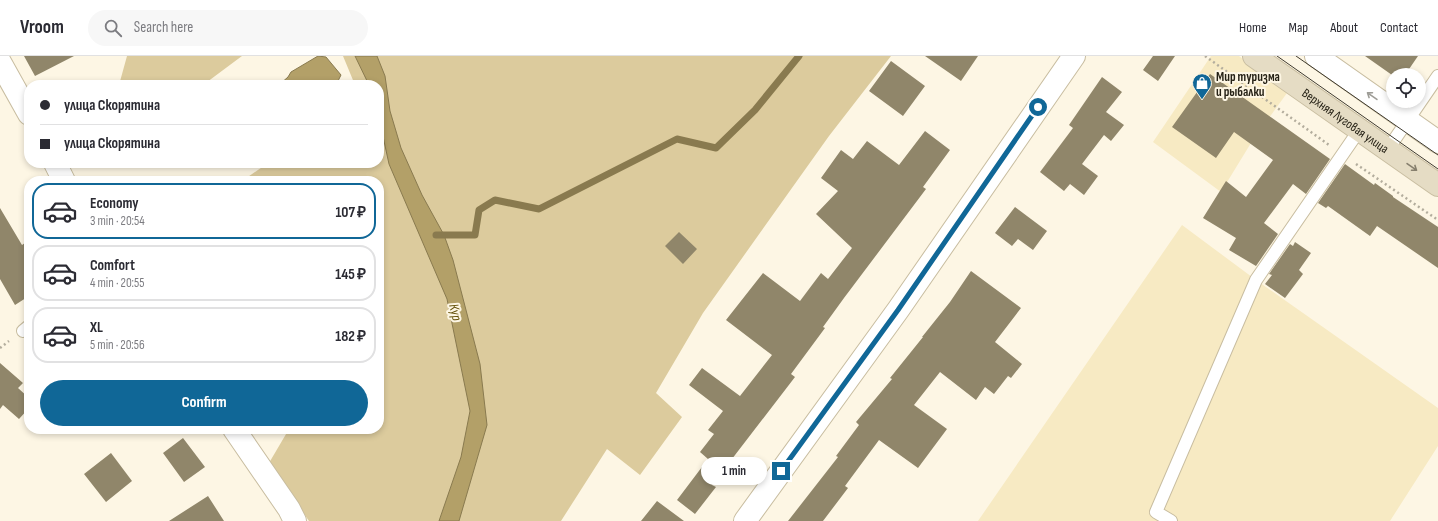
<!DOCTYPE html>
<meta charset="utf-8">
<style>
body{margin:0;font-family:"Sofia Sans Condensed",sans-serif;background:#f7f7f7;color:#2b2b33;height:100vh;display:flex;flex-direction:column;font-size:15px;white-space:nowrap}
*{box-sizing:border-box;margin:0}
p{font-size:13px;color:#7c7c81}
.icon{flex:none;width:22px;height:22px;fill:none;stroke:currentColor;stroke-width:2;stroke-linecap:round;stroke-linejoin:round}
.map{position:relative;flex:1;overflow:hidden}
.side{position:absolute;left:24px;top:120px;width:360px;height:258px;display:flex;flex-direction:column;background:#fff;border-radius:16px;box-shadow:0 2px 6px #0003}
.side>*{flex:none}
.hud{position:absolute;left:24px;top:24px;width:360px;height:88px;border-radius:16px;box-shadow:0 2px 6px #0003;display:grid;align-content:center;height:88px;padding:0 16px;background:#fff}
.fabs{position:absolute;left:1386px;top:12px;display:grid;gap:8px}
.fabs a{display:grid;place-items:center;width:40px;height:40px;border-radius:50%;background:#fff;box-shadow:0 2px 6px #0003;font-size:20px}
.end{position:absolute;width:18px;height:18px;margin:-9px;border:5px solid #106797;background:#fff;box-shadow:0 0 0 2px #fff}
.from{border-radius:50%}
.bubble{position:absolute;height:28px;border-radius:14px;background:#fff;box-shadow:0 2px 6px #0003;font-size:13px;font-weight:700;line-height:28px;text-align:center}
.hud b{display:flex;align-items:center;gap:14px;height:38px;font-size:15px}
.hud b+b{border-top:1px solid #e1e1e2}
.hud i{width:10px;height:10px;background:#2b2b33}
ul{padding:7px 0 0;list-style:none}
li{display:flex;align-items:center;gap:12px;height:56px;margin:0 8px 6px;padding:0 8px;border:2px solid #e1e1e2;border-radius:16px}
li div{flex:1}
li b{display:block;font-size:15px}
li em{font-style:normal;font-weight:700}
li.active{border-color:#106797}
li>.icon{width:36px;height:36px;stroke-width:1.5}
.action{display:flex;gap:8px;margin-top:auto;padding:8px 16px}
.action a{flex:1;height:46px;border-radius:24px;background:#106797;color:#fff;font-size:16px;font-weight:700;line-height:46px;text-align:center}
header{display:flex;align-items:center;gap:24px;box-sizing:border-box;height:56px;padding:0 20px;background:#fff;border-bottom:1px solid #e1e1e2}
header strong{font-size:19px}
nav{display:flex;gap:22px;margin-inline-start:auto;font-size:14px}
.search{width:280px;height:36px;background:#f7f7f7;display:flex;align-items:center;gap:10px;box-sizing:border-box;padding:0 14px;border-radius:22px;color:#7c7c81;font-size:15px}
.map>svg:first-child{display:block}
.built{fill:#f7eac3}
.green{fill:#dccb9d}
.water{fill:#b3a068;stroke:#897a4f}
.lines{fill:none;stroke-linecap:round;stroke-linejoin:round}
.stream{stroke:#897a4f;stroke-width:7}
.building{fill:#90866a}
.service-casing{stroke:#c8bda0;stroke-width:14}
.minor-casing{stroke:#c8bda0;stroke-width:24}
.tertiary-casing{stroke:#c8bda0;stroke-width:24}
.secondary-casing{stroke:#c8bda0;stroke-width:24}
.path{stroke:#b3ad9d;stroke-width:2.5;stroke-dasharray:2 3;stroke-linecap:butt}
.service{stroke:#fff;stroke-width:12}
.minor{stroke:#fff;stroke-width:22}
.tertiary{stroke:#fff;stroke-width:22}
.secondary{stroke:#e5dcc4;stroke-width:22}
.tram{stroke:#3f3a2e;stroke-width:1}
.oneway{stroke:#9d9c96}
.oneway2{stroke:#867f6d}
.route{stroke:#106797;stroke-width:5}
.labels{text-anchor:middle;stroke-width:4;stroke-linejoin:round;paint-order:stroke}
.poi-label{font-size:13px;font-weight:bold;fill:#262216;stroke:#fdf6e4;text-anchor:start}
.street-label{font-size:13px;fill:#262216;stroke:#fdf6e4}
.water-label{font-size:14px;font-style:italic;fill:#624e06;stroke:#fdf6e4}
</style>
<header>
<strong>Vroom</strong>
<div class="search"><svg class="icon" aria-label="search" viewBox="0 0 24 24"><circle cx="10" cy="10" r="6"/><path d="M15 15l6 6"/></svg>Search here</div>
<nav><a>Home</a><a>Map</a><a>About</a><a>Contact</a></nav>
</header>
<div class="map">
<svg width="1438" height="465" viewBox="0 0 1438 465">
<rect width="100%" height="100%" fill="#fdf6e4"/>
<path class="built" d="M1211 0H1239L1287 37 1251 87 1221 136 1153 86Z
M1182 169 1256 224 1438 352V390L1390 465H978Z"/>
<path class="green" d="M127 0H242L203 29H119Z
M343 0H891L829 80 703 257 656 337 682 361 640 419 607 393 561 465H309L269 407 289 373H379V125H242L268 107H379V29H355Z"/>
<path class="water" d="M318 0 326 1 341 19 336 29H279L288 21 291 16Z
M355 0H377L385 20 390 55 401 92 422 139 444 179 453 204 480 308 487 369 459 465H439L461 401 470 355 447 243 389 108 379 62V29H369Z"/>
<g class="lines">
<path class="stream" d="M436 179H475L479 154 495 144 539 153 677 83 716 92 755 54 799 0"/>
</g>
<path class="building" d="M24 0H74L35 20Z
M925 0H978L961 25Z
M1153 0H1175L1158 25 1143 14Z
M1365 0H1418L1405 19H1392Z
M891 5 925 30 903 60 869 35Z
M1210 18 1330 103 1306 138 1293 128 1264 167 1278 178 1256 210 1229 194 1236 182 1203 162 1226 125 1246 141 1273 104 1234 76 1216 102 1172 71Z
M1102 21 1122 36 1106 56 1124 69 1111 85 1104 79 1082 108 1098 120 1084 139 1070 128 1064 135 1040 116 1073 72 1069 69Z
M925 75 950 94 923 131 926 133 844 242 823 271 825 272 791 318 795 321 712 429 716 431 695 458 677 444 708 403 700 396 714 378 708 374 723 355 689 329 702 312 740 340 772 299 726 264 763 217 800 245 821 217 828 223 852 192 816 158 838 135 821 122 841 94 853 103 867 85 899 109Z
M1345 108 1374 129 1375 127 1393 140V141L1438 171V212L1377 170 1370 180 1328 150 1326 152 1318 147Z
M1015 151 1047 175 1033 194 1018 183 1012 190 995 177Z
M0 152 22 189 29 184V240L15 249 0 223Z
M679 176 697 193 683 208 665 190Z
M1295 186 1311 197 1299 214 1303 218 1285 242 1265 228 1272 219 1269 218 1290 188 1293 190Z
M971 215 1021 252 995 286 1022 308 1011 322 1008 320 994 338 985 331 976 344 940 316 914 349 947 373 918 412 879 384 845 430 848 432 823 465H788L838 401 836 400 859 369 856 366 892 323 890 322 923 281H922L950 246Z
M0 307 23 327 18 332 29 342V352L19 363 3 349 0 353Z
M183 382 205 411 184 426 163 397Z
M111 397 132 425 106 446 84 418Z
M208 440 224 465H169Z
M657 445 684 465H641Z"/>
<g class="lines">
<defs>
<path id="service" d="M1388 93 1438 20
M23 275 29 270
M1171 465 1156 456 1256 224 1360 73"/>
<path id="minor" d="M0 6 29 58
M55 107 64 125
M234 373 289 453 295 465
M745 465 898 254 1074 0"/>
<path id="tertiary" d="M1316 0 1438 86"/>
<g id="secondary">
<path id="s1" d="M1254 0 1438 129"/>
</g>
</defs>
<use href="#service" class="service-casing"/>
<use href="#minor" class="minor-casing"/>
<use href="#tertiary" class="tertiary-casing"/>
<use href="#secondary" class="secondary-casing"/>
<path class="path" d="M1205 0 1329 89
M1356 108 1438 164
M0 292 9 285"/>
<use href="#service" class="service"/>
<use href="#minor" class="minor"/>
<use href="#tertiary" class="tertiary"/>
<use href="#secondary" class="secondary"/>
<path class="tram" d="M1277 0 1438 113
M1296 0 1438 99"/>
</g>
<defs><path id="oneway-shaft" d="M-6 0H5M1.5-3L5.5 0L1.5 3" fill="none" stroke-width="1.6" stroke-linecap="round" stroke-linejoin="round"/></defs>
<use class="oneway" href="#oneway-shaft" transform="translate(1372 40) rotate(-145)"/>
<use class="oneway2" href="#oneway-shaft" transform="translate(1412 111) rotate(35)"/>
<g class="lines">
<path class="route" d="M781 415 898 254 1038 51"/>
</g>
<defs>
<symbol id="shop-pin" viewBox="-11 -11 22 30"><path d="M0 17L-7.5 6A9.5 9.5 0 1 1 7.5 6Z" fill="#106797" stroke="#fdf6e4"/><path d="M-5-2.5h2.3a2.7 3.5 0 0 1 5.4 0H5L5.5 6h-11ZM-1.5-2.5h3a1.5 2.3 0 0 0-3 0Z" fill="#fff"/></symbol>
</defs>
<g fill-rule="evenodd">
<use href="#shop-pin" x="1191" y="16" width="22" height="30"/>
</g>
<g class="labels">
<g class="poi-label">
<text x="1216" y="25">Мир туризма<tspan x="1216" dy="15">и рыбалки</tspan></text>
</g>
<g class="street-label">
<text dy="5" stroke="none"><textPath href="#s1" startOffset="112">Верхняя Луговая улица</textPath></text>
</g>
<g class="water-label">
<text transform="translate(456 256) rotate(76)" y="5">Кур</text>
</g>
</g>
</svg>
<div class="fabs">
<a><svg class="icon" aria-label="locate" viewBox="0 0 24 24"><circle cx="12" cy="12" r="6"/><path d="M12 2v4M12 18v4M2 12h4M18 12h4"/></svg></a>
</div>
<i class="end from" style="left:1038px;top:51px"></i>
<i class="end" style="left:781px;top:415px"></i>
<div class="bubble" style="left:701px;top:401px;width:66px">1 min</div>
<div class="hud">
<b><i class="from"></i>улица Скорятина</b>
<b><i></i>улица Скорятина</b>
</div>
<section class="side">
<ul>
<li class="active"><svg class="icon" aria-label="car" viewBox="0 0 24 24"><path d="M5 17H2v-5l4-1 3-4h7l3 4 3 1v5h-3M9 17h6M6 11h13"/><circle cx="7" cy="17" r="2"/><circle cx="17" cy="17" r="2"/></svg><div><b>Economy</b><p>3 min · 20:54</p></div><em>107 ₽</em></li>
<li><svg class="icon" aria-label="car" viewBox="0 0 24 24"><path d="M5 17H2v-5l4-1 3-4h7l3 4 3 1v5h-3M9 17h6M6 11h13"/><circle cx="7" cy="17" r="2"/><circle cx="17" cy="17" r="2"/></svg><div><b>Comfort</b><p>4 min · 20:55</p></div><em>145 ₽</em></li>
<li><svg class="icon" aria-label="car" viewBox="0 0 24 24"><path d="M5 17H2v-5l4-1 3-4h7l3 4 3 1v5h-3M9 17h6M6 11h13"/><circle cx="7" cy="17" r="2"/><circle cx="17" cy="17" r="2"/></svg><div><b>XL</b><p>5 min · 20:56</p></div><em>182 ₽</em></li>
</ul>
<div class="action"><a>Confirm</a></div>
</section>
</div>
